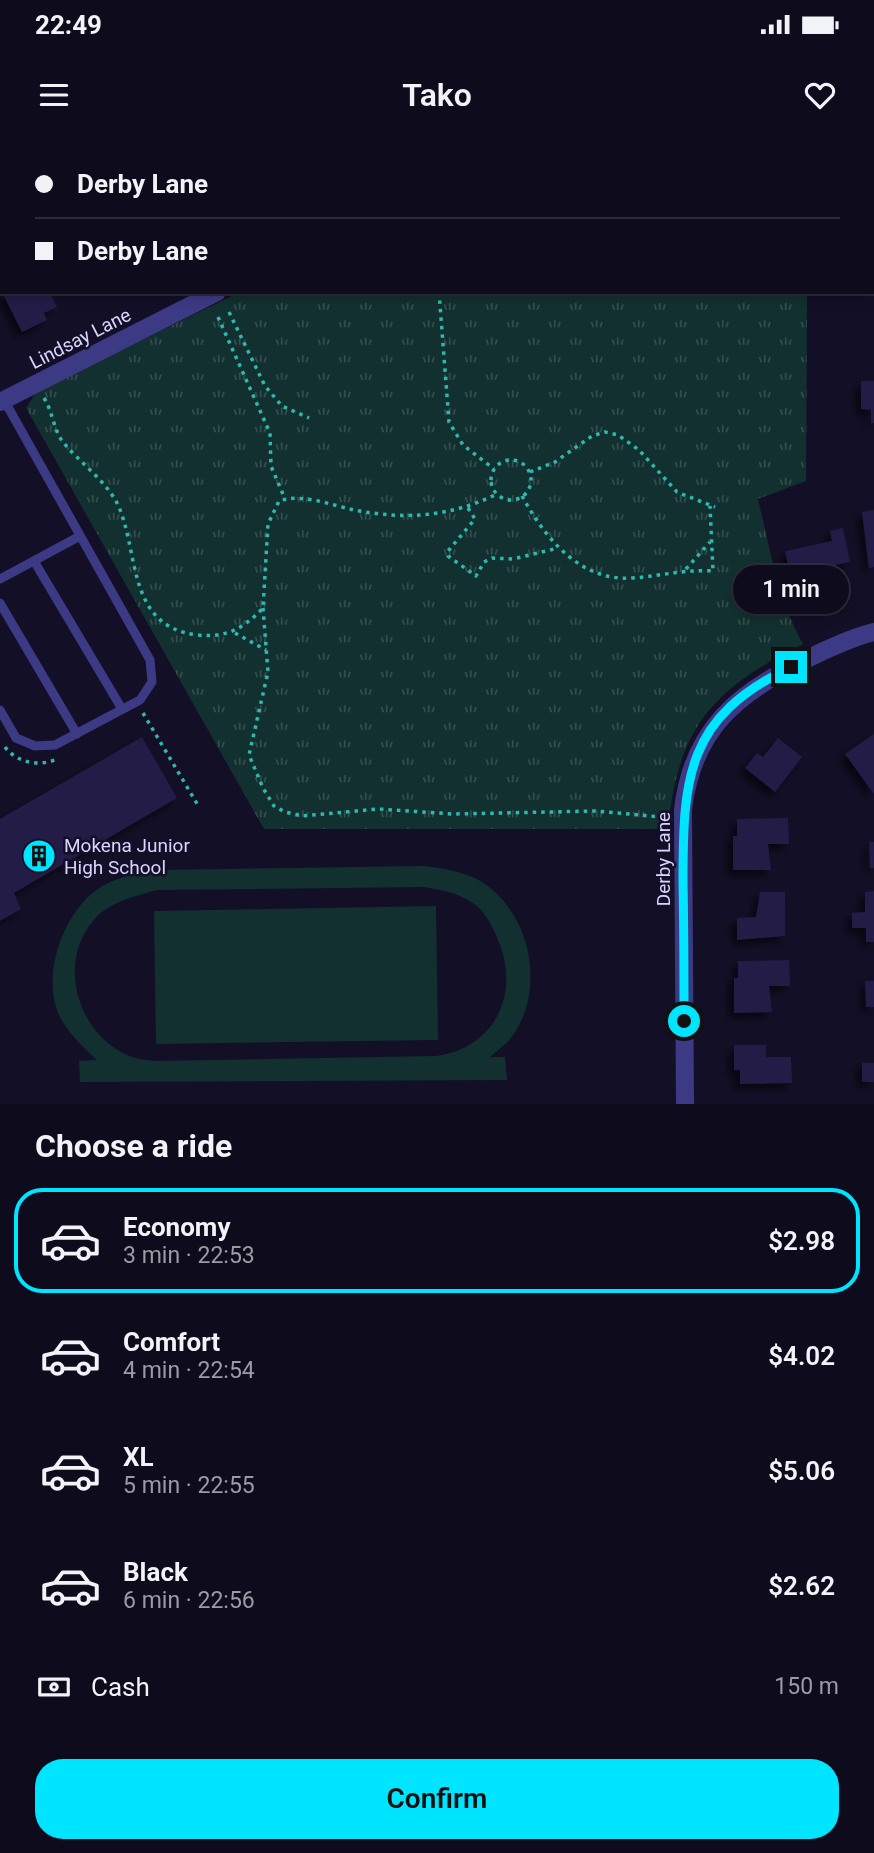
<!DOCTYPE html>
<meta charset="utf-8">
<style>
body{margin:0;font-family:Roboto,sans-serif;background:#1c1929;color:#f1f3f6;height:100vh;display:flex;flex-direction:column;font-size:26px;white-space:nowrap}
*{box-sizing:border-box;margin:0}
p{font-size:23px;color:#9b9ba3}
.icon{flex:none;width:38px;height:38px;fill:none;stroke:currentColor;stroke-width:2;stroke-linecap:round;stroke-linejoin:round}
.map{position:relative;height:964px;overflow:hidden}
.panel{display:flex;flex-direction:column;background:#0e0b1c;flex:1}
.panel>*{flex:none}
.hud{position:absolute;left:0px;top:0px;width:875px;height:154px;box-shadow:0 4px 10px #0003,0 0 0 2px #2e2b3b;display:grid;align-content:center;height:154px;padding:0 35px;background:#0e0b1c}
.end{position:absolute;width:32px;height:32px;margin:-16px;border:9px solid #00e5ff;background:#111;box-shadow:0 0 0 4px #111}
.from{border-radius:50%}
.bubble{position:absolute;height:49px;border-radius:24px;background:#0e0b1c;box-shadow:0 4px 10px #0003,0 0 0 2px #2e2b3b;font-size:23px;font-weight:600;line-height:49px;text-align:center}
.hud b{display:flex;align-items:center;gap:24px;height:66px;font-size:26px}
.hud b+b{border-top:2px solid #2e2b3b}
.hud i{width:18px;height:18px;background:#f1f3f6}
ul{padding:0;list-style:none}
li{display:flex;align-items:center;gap:21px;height:105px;margin:0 14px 10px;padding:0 21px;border:4px solid transparent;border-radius:28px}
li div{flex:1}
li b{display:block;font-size:26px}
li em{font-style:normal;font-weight:600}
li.on{border-color:#00e5ff}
li>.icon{width:63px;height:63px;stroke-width:1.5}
h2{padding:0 35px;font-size:32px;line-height:84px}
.pay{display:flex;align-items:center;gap:18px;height:77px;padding:0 35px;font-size:26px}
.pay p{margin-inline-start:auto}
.action{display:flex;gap:14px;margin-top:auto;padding:14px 35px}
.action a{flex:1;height:80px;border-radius:28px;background:#00e5ff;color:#111;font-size:28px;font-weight:600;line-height:80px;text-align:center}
.status{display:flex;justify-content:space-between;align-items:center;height:49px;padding:0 35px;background:#0e0b1c;direction:ltr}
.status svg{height:19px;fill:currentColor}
header{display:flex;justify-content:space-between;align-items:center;height:91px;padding:0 35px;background:#0e0b1c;font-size:32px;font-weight:600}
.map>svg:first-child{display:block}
.grass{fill:#12302f;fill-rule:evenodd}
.park{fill:url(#park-tufts)}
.building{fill:#241b47;filter:url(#shadow)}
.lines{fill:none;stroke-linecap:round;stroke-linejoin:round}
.path{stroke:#2fb8b0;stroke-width:3.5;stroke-dasharray:3.5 5;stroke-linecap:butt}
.service{stroke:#3d3a85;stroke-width:9}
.minor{stroke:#3d3a85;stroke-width:18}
.route{stroke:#00e5ff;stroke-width:9}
.labels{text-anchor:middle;stroke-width:5;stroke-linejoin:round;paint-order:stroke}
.street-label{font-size:19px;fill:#d9d4ff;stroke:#130f26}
.poi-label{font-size:19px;fill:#d9d4ff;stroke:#130f26;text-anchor:start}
</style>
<div class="status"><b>22:49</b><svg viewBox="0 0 49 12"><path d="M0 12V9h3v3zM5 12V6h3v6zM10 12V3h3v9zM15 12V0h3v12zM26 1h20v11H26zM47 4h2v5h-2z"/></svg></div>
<header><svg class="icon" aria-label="menu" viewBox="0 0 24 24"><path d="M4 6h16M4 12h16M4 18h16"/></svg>Tako<svg class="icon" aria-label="heart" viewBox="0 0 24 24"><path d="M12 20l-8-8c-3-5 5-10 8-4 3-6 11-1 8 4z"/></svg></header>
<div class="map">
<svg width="874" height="964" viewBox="0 0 874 964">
<defs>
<pattern id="park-tufts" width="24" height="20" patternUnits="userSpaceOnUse" patternTransform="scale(1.75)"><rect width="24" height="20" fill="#12302f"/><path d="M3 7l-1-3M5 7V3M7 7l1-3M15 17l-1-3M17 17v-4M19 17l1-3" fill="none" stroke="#344d4e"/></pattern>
<filter id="shadow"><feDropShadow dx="-5.5" dy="5.5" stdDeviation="3.5" flood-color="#0009"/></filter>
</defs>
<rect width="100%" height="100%" fill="#130f26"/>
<path class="grass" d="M423 726C439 728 455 730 470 736 529 761 550 849 510 899 504 906 496 911 490 917H505L507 940 80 942 79 921 97 920C84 908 70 895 61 879 38 837 65 763 108 743 125 735 143 732 161 730ZM424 747C442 750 459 753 474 764 486 772 493 788 498 800 521 853 495 909 435 916L155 921C147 920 136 919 129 916 78 894 56 823 94 780 110 761 134 757 157 750Z
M436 766 438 900 156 904 154 771Z"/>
<path class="park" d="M559 0H768L769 2H556Z
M240 152H807L806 341 758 359C770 409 778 459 803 504 713 549 678 586 668 689H264L26 268 35 254 48 246Z"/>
<path class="building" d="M7 152H50L57 167 44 173 47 180 22 192 3 154Z
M861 241H874V283H871V270L861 269Z
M874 370V427L869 428 862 372Z
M843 388 850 422 790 435 785 411 832 401 830 391Z
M874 594V654L845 614Z
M142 597 177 658 14 753 21 769 0 781V679Z
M778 598 802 617 775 652 745 628 757 613 763 617Z
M788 678 789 704H768L771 730H733V696H737V679Z
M869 702H874V728H870Z
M874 751V802H866V788H852V773L865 772V752Z
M760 752H785V796L737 800V778L756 777Z
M789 820 790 846H769L772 872 734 873V838H738V821Z
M865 841H874V867H866Z
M734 905H766V917H791L792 943 740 944V930H734Z
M862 923H874V942H862Z"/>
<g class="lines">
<path class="path" d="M439 152 449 282 463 305 494 329
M229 172 265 246 282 266 309 278
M218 177 270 293 271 326 285 359
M44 258C53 272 53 289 63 302 79 322 105 340 117 363 140 410 125 486 197 495 226 498 243 489 263 468L268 384 279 361C302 353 331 365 354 370 405 380 450 377 497 354
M491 340a20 20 0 1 1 40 0a20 20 0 1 1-40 0Z
M530 332 555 322 592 296 605 292 618 295 639 310 677 352 715 367
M522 356C545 398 580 442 633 438 661 436 685 429 713 431L710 366
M468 368 475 379 448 411V416L476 436 484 422 492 418 513 419 558 408
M686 429 710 402
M263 468 268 532 249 615 263 648 274 666 285 672 302 676 378 669 453 674 596 671 661 677
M235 493 266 510
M143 573 199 667
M5 607C17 623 40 627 57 619"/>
<path class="service" d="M34 421 122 569
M0 439 80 396
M0 463 77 594
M0 570 16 598 35 606 55 605 140 560 152 542 150 520 4 260"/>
<path class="minor" d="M140 0 141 2
M530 2 533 0
M0 262 217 152
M685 964 683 670C692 590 737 553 805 520 827 509 850 498 874 492"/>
</g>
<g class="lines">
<path class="route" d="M684 881C684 835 684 789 683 742 683 638 686 577 791 527"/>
</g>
<defs>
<symbol id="building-disc" viewBox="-11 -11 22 22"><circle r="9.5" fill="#00e5ff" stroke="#130f26"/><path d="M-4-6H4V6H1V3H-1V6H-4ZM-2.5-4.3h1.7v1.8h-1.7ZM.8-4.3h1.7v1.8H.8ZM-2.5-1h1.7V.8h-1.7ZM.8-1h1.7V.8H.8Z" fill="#111"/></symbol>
</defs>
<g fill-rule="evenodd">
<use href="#building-disc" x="20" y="697" width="38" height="38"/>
</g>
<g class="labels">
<g class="street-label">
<text transform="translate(80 198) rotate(-27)" y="7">Lindsay Lane</text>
<text transform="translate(663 719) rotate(-90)" y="7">Derby Lane</text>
</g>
<g class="poi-label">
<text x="64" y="712">Mokena Junior<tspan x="64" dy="22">High School</tspan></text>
</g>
</g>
</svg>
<i class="end from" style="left:684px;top:881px"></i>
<i class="end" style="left:791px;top:527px"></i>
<div class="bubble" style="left:733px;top:425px;width:116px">1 min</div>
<div class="hud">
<b><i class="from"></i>Derby Lane</b>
<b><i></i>Derby Lane</b>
</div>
</div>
<section class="panel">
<h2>Choose a ride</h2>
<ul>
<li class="on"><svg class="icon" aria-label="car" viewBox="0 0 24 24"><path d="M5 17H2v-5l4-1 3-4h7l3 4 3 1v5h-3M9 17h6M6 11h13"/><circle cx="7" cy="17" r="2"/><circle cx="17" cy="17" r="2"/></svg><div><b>Economy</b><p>3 min · 22:53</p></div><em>$2.98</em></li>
<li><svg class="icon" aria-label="car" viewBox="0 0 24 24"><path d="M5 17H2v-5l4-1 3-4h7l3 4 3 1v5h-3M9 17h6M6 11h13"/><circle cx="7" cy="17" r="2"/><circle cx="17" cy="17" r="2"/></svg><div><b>Comfort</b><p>4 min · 22:54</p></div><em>$4.02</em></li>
<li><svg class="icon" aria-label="car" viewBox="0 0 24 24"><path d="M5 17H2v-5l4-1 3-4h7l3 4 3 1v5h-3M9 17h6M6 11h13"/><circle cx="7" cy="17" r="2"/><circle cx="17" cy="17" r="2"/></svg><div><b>XL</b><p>5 min · 22:55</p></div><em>$5.06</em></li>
<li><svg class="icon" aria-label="car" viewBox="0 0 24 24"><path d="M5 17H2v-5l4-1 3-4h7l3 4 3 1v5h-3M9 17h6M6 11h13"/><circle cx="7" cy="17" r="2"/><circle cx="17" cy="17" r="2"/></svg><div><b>Black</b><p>6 min · 22:56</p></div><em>$2.62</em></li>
</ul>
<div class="pay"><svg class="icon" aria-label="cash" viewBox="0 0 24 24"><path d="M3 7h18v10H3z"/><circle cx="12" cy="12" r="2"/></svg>Cash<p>150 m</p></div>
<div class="action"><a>Confirm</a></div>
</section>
